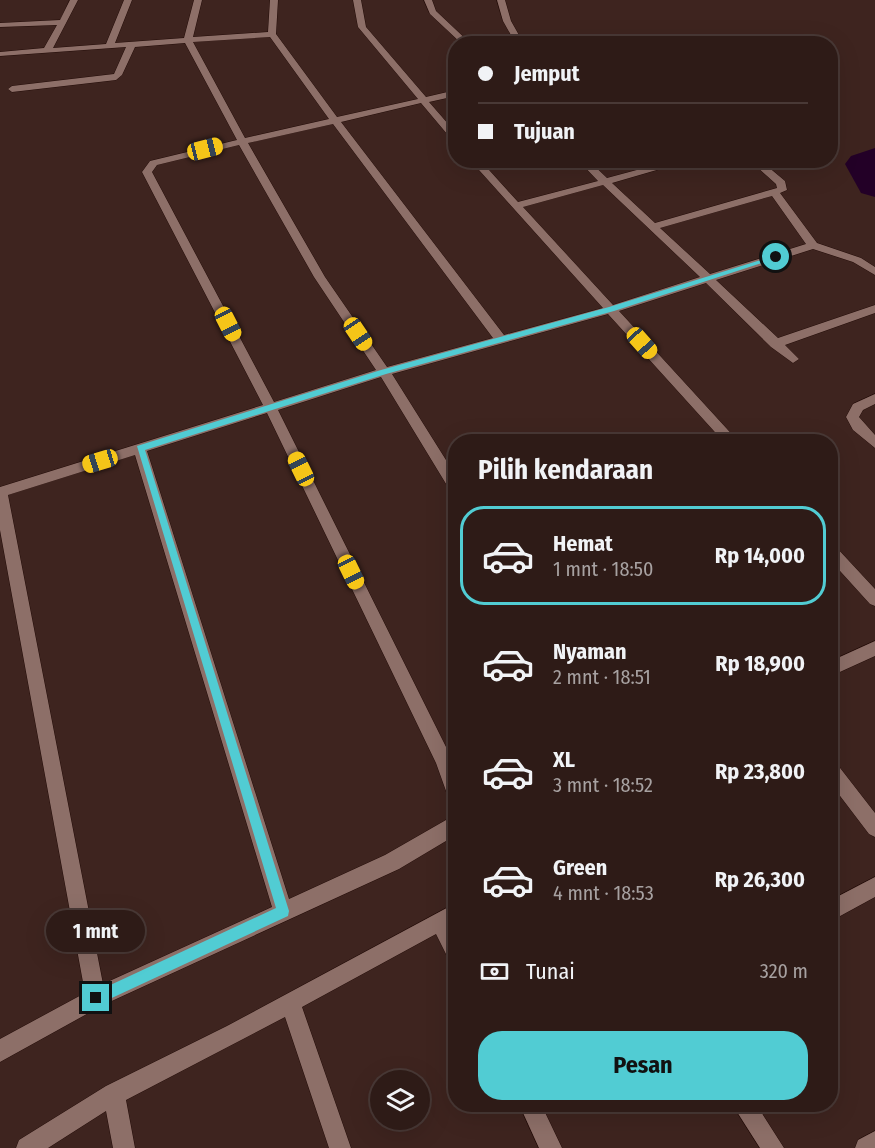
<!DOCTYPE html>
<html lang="id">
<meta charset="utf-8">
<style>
body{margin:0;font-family:"Fira Sans Condensed",sans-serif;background:#3a2824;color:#f1f3f6;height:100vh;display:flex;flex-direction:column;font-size:22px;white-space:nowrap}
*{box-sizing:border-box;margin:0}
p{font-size:20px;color:#a7a1a1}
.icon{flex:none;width:33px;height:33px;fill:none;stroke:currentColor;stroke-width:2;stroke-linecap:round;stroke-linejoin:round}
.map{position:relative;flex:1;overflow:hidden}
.drawer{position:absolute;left:448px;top:434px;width:390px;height:678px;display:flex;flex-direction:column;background:#2e1b17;border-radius:24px;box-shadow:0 6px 24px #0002,0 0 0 2px #493936}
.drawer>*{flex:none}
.banner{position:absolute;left:448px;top:36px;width:390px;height:132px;border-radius:24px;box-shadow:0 6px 24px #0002,0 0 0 2px #493936;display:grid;align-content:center;height:132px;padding:0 30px;background:#2e1b17}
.fabs{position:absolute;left:370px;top:1070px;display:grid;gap:12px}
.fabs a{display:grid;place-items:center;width:60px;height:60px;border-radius:50%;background:#2e1b17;box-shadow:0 6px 24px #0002,0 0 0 2px #493936;font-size:30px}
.end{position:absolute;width:27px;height:27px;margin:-14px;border:8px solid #51ccd3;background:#111;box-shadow:0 0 0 3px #111}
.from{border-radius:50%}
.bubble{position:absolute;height:42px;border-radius:21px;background:#2e1b17;box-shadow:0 6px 24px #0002,0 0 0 2px #493936;font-size:20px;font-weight:700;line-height:42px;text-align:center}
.car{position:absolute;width:18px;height:36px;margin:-18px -9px;border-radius:8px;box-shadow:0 0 4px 2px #0007;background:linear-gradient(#f5c518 24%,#345 0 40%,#f5c518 0 76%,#345 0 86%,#f5c518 0)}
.banner b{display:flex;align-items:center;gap:21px;height:57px;font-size:22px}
.banner b+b{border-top:2px solid #493936}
.banner i{width:15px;height:15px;background:#f1f3f6}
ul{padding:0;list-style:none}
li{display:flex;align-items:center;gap:18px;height:99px;margin:0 12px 9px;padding:0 18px;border:3px solid transparent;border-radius:24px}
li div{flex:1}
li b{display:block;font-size:22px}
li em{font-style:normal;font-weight:700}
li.active{border-color:#51ccd3}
li>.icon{width:54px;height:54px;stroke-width:1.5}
h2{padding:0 30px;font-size:27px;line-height:72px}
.pay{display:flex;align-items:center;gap:15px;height:66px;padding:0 30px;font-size:22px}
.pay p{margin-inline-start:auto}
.primary-button{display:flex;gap:12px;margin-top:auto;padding:12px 30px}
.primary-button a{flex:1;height:69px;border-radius:24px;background:#51ccd3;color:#111;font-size:24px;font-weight:700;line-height:69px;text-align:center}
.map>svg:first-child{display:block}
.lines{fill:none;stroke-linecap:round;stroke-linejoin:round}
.river{fill:#230027;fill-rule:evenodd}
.minor-casing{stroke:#230c08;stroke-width:1}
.minor{fill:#8d6f68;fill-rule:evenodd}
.route{fill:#51ccd3}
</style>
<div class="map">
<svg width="875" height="1148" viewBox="0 0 875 1148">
<rect width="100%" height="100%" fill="#3e241f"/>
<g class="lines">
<path class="river" d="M875 148V197L861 193 845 164 851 156Z"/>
<defs>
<path id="minor" d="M70 0H78L53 48 106 44 124 0H132L115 43 184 38 194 0H202L193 37 268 32 270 0H278L276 34 337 117 418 99 358 27 353 0H361L366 27 426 97 456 90V96L429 102 456 133V142L453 141 421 103 341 122 504 335 603 308 470 160H480L518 202 598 181 578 160H588L607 178 674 160H691L612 183 655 223 777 188 776 184 749 160H760L785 181 787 190 780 193 817 243 861 258 875 267V275L853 262 813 249 716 280 778 338 875 305V313L785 345 799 359 793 363 771 347 706 283 619 311 738 441H723L608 314 392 374 456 476V493L451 492 381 377 278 410 450 755 456 770V805L450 802 436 763 267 413 147 451 289 899 385 855 446 820 450 812 456 809V835L399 869 103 1005 0 1062V1039L85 993 0 530V487L263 405 142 172 150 161 237 140 185 43 135 47 122 75 116 80 12 92 8 89 12 86 114 74 126 47 0 56V52L44 48 57 25 0 27V23L60 20ZM270 37 329 119 245 138 193 42ZM333 124 493 338 387 367 325 277 248 143ZM239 145 314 277 376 370 274 402 152 172 157 165ZM603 185 700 277 613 305 523 207ZM772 196 806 244 710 274 660 228ZM135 455 272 907 103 984 8 495Z
M424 0H432L436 11 471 44H462L430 14Z
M497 0H505L511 21 524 44H516L503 21Z
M875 394V404L863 410 859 417 875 435V448L853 430 846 417 853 404Z
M831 545 836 547 875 589V606L870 604 831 561Z
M875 641V656L831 676V661Z
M831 761 837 764 875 813V837L869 834 831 784Z
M875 877V897L831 921V900Z
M456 903V924L452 926 456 933V963L449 960 436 934 302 1007 351 1148H329L285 1017 126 1100 135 1148H113L106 1111 48 1148H16L19 1140 106 1086 227 1026Z
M519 1104H541L562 1148H539Z
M732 1104H756L784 1148H760Z
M875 1131V1148H855L858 1140Z"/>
</defs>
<use href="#minor" class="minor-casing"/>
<use href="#minor" class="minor"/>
</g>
<path class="route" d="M774 256 780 257 614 311 386 374 145 450 289 911 288 916 101 1003H91V994L276 908 137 446 381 370 609 307Z"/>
</svg>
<div class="fabs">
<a><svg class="icon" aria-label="layers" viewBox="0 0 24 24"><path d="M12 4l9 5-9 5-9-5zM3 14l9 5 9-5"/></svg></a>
</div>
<i class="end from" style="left:776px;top:257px"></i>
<i class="end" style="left:96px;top:998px"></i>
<div class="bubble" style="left:46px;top:910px;width:99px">1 mnt</div>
<i class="car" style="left:205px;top:149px;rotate:76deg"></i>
<i class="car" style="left:228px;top:324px;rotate:153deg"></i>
<i class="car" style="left:358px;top:334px;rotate:146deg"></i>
<i class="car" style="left:642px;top:343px;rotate:138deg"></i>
<i class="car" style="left:100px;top:461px;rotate:253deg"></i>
<i class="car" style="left:301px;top:469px;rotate:334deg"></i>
<i class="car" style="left:351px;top:572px;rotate:154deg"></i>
<div class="banner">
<b><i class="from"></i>Jemput</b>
<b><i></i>Tujuan</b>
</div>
<section class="drawer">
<h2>Pilih kendaraan</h2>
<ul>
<li class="active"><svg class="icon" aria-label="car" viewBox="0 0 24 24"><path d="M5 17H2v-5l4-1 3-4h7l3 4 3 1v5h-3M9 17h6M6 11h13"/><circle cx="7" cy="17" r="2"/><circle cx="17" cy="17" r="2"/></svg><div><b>Hemat</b><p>1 mnt · 18:50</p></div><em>Rp 14,000</em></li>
<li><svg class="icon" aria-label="car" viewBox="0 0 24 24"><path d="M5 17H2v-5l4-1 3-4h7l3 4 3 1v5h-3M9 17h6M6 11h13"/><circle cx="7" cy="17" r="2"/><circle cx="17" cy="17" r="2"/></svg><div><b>Nyaman</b><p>2 mnt · 18:51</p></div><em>Rp 18,900</em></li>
<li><svg class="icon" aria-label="car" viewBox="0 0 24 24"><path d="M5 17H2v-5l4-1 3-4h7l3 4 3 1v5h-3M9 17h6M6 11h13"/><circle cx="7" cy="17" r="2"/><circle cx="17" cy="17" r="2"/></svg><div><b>XL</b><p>3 mnt · 18:52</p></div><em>Rp 23,800</em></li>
<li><svg class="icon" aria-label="car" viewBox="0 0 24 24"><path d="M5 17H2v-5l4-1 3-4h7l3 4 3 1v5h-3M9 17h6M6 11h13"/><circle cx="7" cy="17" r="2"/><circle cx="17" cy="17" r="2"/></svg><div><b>Green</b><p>4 mnt · 18:53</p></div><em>Rp 26,300</em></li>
</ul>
<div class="pay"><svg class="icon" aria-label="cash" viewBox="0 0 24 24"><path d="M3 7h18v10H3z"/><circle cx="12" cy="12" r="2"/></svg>Tunai<p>320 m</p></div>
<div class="primary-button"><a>Pesan</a></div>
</section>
</div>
